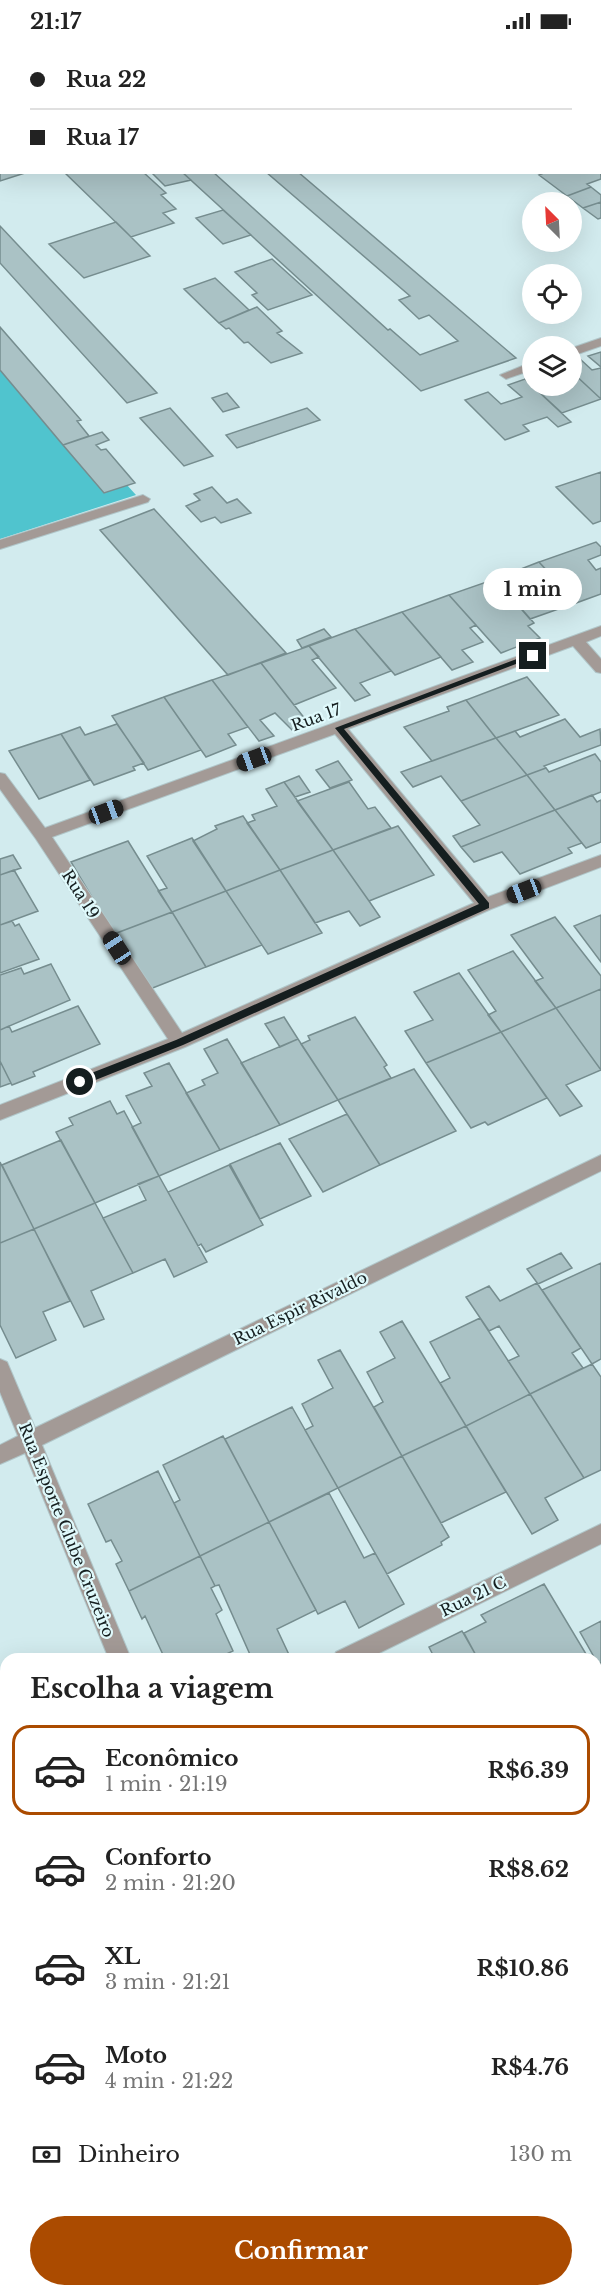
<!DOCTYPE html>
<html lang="pt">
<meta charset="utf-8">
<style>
body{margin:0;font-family:"Libre Baskerville",serif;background:#f2f2f2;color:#222;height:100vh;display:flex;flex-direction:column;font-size:22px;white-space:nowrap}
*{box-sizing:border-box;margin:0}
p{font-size:20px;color:#767676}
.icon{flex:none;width:33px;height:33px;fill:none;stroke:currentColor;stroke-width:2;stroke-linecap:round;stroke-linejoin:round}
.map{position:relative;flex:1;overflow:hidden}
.details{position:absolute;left:0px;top:1611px;width:602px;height:644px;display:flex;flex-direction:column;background:#fff;border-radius:18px 18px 0 0;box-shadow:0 6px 24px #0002}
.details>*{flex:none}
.banner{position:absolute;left:0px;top:0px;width:602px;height:132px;box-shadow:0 6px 24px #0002;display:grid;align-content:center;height:132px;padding:0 30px;background:#fff}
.needle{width:39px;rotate:336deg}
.tools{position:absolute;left:522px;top:150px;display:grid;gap:12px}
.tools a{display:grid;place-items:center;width:60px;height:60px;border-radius:50%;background:#fff;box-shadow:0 6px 24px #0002;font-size:30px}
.end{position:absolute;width:27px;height:27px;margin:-14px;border:8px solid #151e1f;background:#fff;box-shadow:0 0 0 3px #fff}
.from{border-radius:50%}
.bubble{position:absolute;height:42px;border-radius:21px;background:#fff;box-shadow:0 6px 24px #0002;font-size:20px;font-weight:700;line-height:42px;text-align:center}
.car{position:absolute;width:18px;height:36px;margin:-18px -9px;border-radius:8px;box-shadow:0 0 4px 2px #0007;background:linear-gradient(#222 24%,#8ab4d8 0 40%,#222 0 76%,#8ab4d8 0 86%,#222 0)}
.banner b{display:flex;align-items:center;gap:21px;height:57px;font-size:22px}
.banner b+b{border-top:2px solid #e0e0e0}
.banner i{width:15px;height:15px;background:#222}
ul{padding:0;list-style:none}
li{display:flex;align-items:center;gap:18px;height:90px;margin:0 12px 9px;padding:0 18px;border:3px solid transparent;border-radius:18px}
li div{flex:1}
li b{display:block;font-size:22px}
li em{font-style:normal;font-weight:700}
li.on{border-color:#ab4b00}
li>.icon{width:54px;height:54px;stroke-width:1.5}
h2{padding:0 30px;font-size:27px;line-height:72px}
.pay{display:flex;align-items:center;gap:15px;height:66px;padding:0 30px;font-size:22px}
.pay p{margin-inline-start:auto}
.primary-button{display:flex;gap:12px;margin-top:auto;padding:12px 30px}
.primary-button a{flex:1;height:69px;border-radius:36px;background:#ab4b00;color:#fff;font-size:24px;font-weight:700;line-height:69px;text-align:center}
.status{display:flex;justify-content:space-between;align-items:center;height:42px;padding:0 30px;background:#fff;direction:ltr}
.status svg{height:16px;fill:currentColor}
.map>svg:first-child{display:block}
.forest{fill:#50c4ce}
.building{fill:#aac2c5;stroke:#768d8f;stroke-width:1.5}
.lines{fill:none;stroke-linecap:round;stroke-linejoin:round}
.lane-casing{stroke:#b0c6c9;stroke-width:2}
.street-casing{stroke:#b0c6c9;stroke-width:2}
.secondary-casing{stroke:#b0c6c9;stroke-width:2}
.primary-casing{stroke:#b0c6c9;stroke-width:2}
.lane{fill:#a39a96;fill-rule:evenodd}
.street{fill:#a39a96;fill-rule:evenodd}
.secondary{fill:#82766f;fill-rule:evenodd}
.primary{fill:#6b5c54;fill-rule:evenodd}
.route{fill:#151e1f}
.labels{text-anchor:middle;stroke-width:4.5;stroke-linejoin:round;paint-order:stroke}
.street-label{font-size:16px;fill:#151e1f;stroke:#dff9fb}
</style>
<div class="status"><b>21:17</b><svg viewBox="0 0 49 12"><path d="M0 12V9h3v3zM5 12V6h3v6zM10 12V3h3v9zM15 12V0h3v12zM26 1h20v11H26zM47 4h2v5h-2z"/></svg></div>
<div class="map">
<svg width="601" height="2254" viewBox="0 0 601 2254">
<rect width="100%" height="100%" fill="#d2ebee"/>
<path class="forest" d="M0 303 136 453 0 497Z"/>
<path class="building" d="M366 0H470L472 2 363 1Z
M0 102 2 130H28L0 139Z
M600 119 601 137 587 142 591 145 567 154 539 133 546 130H600Z
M64 130H143L166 151 161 153 176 167 163 171 174 181 131 195Z
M151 130H182L191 138 165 144Z
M182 130H213L388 288 390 287 420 313 458 299 429 273 419 277 399 258 410 254 266 130H298L516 316 421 349Z
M591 145 601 153V160L583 166 567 154Z
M601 160V176L598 177 583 166Z
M223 168 251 193 223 202 196 176Z
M116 180 150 214 84 236 49 202Z
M0 184 157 351 127 361 0 221Z
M272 217 312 253 268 268 252 253 257 251 235 230Z
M215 236 249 268 219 281 184 247Z
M257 265 282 289 277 291 302 311 271 321 248 300 244 301 229 286 226 287 219 281Z
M0 285 81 378 77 379 89 394 63 403 0 328Z
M601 310V325L588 314Z
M580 317 592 328 601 326V357L572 330V320Z
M572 330 601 357 562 371 525 337 532 334V344H572Z
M525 337 571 380 558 385 547 375 523 383 529 389 505 398 465 358 488 350 501 362 522 355 508 343Z
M227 351 239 365 223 370 212 356Z
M170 366 213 414 184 424 140 376Z
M307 366 320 378 237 406 226 393Z
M102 390 109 398 96 403 101 408 106 407 135 441 104 451 63 403Z
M601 430V479L593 482 556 445Z
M212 445 227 461 237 457 251 471 221 481 215 475 201 480 186 464 200 458 194 452Z
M154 467 286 611 228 633 100 488Z
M596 500 601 505V513L588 518 596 528 601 526V552L576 561 539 520Z
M539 520 553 535 546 537 570 563 530 577 495 537Z
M495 537 534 581 528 584 540 596 501 611 449 553Z
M449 553 476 583 470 586 483 600 462 608 473 620 452 628 402 570Z
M402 570 441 615 395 633 355 587Z
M324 587 331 595 302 606 297 598Z
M355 587 391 629 360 641 370 653 355 659 309 604Z
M309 604 319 615 312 618 336 646 294 663 261 621Z
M261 621 309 682 292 688 275 671 260 678 274 694 259 699 212 638Z
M527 635 559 673 496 696 466 658Z
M212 638 248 685 228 692 236 703 206 715 164 655Z
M164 655 201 708 148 728 112 674Z
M466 658 496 696 432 719 404 685 449 669 447 665Z
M565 677 580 695 600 687 601 703 544 724 546 726 527 733 496 696 515 689 520 695Z
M117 682 144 721 133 725 135 728 94 743 61 692 80 685 85 693Z
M61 692 90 738 39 757 9 709Z
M496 696 527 733 461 759 441 734 413 745 401 730Z
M595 712 601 720V750L555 768 527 733 546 726 549 730Z
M338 719 352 738 330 746 316 728Z
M527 733 555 768 461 805 453 794 480 783 461 759Z
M299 734 310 750 295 755 284 740Z
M284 740 333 808 280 828 247 781 255 778 252 773 277 764 266 747Z
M349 740 368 767 375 765 391 786 333 808 297 759Z
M592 753 597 760 601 758V800L586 806 555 768Z
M555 768 582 801 568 806 572 811 520 832 502 810 474 820 461 805Z
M243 774 280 828 226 849 193 799 217 787 215 784Z
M398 784 434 833 369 859 333 808Z
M192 796 226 849 172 870 158 849 167 846 147 814Z
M128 799 172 870 114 892 71 820Z
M333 808 369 859 380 875 360 884 349 869 315 881 280 828Z
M13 813 21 826 0 833V817Z
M14 828 38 869 0 883V833Z
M280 828 322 891 268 912 226 849Z
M226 849 262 903 206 925 172 870Z
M172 870 206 925 150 947 114 892Z
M601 873V920L574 884Z
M555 875 601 934V947L556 966 535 939 543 936 511 893Z
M12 879 15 884 19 882 39 917 0 931V883Z
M513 909 556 966 501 990 488 973 496 969 468 928Z
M51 922 70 958 0 988V933L21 926 24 932Z
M459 931 501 990 426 1021 405 989 433 978 414 950Z
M601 947V1028L556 966Z
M78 964 100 1002 33 1030 35 1034 12 1043 0 1019V988L9 984 12 990Z
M556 966 601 1028 566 1043 582 1064 560 1074 501 990Z
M284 975 298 997 280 1005 265 982Z
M355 975 387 1023 384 1025 391 1036 338 1058 301 1002 310 998 308 994Z
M501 990 547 1056 488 1083 485 1080 471 1086 426 1021Z
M227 997 280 1083 220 1108 186 1051 205 1043 202 1038 218 1031 204 1007Z
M298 997 338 1058 280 1083 241 1021Z
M0 1019 11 1041 0 1045Z
M169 1021 220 1108 159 1134 132 1085 141 1081 126 1054 152 1044 144 1031Z
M414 1027 456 1089 380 1123 338 1058Z
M110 1059 117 1072 124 1069 159 1134 95 1161 56 1090 73 1083 69 1076Z
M347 1072 380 1123 323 1150 289 1097Z
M61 1098 95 1161 34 1187 2 1123Z
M280 1101 311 1154 260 1177 230 1122Z
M0 1120 34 1187 0 1201Z
M229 1123 263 1183 206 1210 201 1202 198 1204 168 1150Z
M159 1134 207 1220 174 1235 165 1217 133 1231 103 1176 146 1158 138 1142Z
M95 1161 133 1231 91 1249 104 1277 84 1285 34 1187Z
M34 1187 70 1259 43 1270 56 1298 16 1316 0 1283V1201Z
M561 1211 572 1226 538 1242 527 1227Z
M601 1221V1317L592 1322 542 1248Z
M537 1241 581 1306 572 1311 583 1326 530 1352 508 1319 519 1314 499 1284 489 1289 466 1255 489 1244 500 1259Z
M480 1276 530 1352 466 1384 440 1341 450 1336 430 1300Z
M402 1279 466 1384 402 1414 374 1365 383 1360 367 1330 395 1316 380 1290Z
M340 1308 402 1414 338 1446 305 1388 313 1384 302 1362 333 1346 318 1318Z
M592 1322 601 1335V1428L584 1436 530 1352Z
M530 1352 584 1436 545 1456 558 1478 532 1492 466 1384Z
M292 1365 338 1446 269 1480 225 1397Z
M466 1384 506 1450 441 1481 402 1414Z
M223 1394 269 1480 200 1514 174 1461 180 1458 163 1423Z
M402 1414 449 1495 441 1500 442 1503 387 1532 338 1446Z
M158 1429 200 1514 129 1549 116 1522 122 1519 111 1498 106 1500 88 1462Z
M329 1451 364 1516 375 1511 404 1562 359 1586 345 1559 318 1572 269 1480Z
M269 1480 316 1568 277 1587 291 1617H252L219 1543 215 1544 200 1514Z
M200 1514 215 1544 211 1546 222 1568 216 1572 233 1609 216 1617H165L145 1574 142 1577 129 1549Z
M544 1542 589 1617H478L464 1591 486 1580 481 1573Z
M601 1579V1620L598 1622 580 1590Z
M462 1589 478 1617H435L429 1605Z
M601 1620V1717L596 1720V1623Z
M601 1717V1823L596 1826V1720Z
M596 1827 601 1837V1931L596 1934Z
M601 1931V2008L596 2012V1934Z
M601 2008V2047L596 2050V2012Z
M601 2061V2100L596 2090V2065Z
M404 2248H545L537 2254H400Z"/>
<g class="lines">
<defs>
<path id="lane" d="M337 0H348L349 2H338Z
M501 0H513L514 2H502Z
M571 0H585L570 2Z"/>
<path id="street" d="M601 296V304L572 314V306Z
M532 320V328L506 337 500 333Z
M143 453 150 457 148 460 0 507V498Z
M601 584V594L586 600 601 617V631L596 630 573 604 348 687 488 855 601 813V825L491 867 185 1005 0 1078V1063L168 997 36 797 0 747V731L5 732 45 786ZM335 692 474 861 182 991 52 795Z
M601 1113V1129L42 1403 131 1617H109L25 1411 0 1422V1403L18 1394 0 1350V1317L7 1320 35 1386Z
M601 1482V1502L367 1617H333L336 1610Z
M596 2165 601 2168V2201L596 2198Z"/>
<path id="secondary" d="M595 0H601V4L600 2Z
M0 1646 6 1649V1683L0 1680Z
M227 2248H253L255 2254H229Z"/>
<path id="primary" d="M88 0H102L87 2Z
M198 0H212L197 2Z
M0 30H2V36H0Z
M0 67H2V73H0Z"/>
</defs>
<use href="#lane" class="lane-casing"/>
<use href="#street" class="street-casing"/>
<use href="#secondary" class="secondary-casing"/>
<use href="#primary" class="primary-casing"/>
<use href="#lane" class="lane"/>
<use href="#street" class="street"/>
<use href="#secondary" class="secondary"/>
<use href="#primary" class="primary"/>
</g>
<path class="route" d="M530 612 537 614 344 687 489 861V866L183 1003 83 1043H76V1037L176 998 479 862 335 686Z"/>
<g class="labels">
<g class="street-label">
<text transform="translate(316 675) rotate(-20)" y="6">Rua 17</text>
<text transform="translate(81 852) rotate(57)" y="6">Rua 19</text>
<text transform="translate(300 1266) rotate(-26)" y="6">Rua Espir Rivaldo</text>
<text transform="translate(67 1488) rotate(68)" y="6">Rua Esporte Clube Cruzeiro</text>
<text transform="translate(473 1554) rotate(-26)" y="6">Rua 21 C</text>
</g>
</g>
</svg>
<div class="tools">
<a><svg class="needle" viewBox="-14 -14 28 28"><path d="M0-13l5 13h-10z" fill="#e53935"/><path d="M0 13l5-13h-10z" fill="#767676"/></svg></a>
<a><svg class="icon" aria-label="locate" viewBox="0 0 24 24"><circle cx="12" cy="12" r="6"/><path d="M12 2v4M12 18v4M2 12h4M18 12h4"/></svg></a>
<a><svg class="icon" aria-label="layers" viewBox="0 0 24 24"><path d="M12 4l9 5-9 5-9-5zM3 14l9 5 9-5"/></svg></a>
</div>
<i class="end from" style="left:80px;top:1040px"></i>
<i class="end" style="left:533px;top:614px"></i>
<div class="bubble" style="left:483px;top:526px;width:99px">1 min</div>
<i class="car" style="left:254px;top:717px;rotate:250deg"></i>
<i class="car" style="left:106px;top:770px;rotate:70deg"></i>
<i class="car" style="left:524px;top:849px;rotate:249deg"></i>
<i class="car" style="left:117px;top:906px;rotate:327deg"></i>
<div class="banner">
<b><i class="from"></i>Rua 22</b>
<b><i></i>Rua 17</b>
</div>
<section class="details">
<h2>Escolha a viagem</h2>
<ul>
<li class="on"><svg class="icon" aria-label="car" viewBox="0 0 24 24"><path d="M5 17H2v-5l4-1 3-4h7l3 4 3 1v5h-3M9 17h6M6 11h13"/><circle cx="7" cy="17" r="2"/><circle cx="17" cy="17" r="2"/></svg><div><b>Econômico</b><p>1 min · 21:19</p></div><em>R$6.39</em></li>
<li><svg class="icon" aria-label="car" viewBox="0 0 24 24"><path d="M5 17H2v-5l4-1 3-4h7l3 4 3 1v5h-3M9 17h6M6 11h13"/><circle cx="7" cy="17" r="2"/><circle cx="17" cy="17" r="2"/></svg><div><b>Conforto</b><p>2 min · 21:20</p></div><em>R$8.62</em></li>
<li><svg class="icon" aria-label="car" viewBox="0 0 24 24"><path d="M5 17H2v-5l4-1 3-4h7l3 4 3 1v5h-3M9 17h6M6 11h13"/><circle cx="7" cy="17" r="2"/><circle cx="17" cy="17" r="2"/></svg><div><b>XL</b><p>3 min · 21:21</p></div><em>R$10.86</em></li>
<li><svg class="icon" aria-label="car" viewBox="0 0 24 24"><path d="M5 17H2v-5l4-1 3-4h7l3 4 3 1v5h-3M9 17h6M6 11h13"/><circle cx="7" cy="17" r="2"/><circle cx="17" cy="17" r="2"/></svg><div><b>Moto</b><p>4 min · 21:22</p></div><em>R$4.76</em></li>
</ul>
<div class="pay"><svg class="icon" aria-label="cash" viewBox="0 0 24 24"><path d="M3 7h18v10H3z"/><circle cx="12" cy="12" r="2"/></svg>Dinheiro<p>130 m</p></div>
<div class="primary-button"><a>Confirmar</a></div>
</section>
</div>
